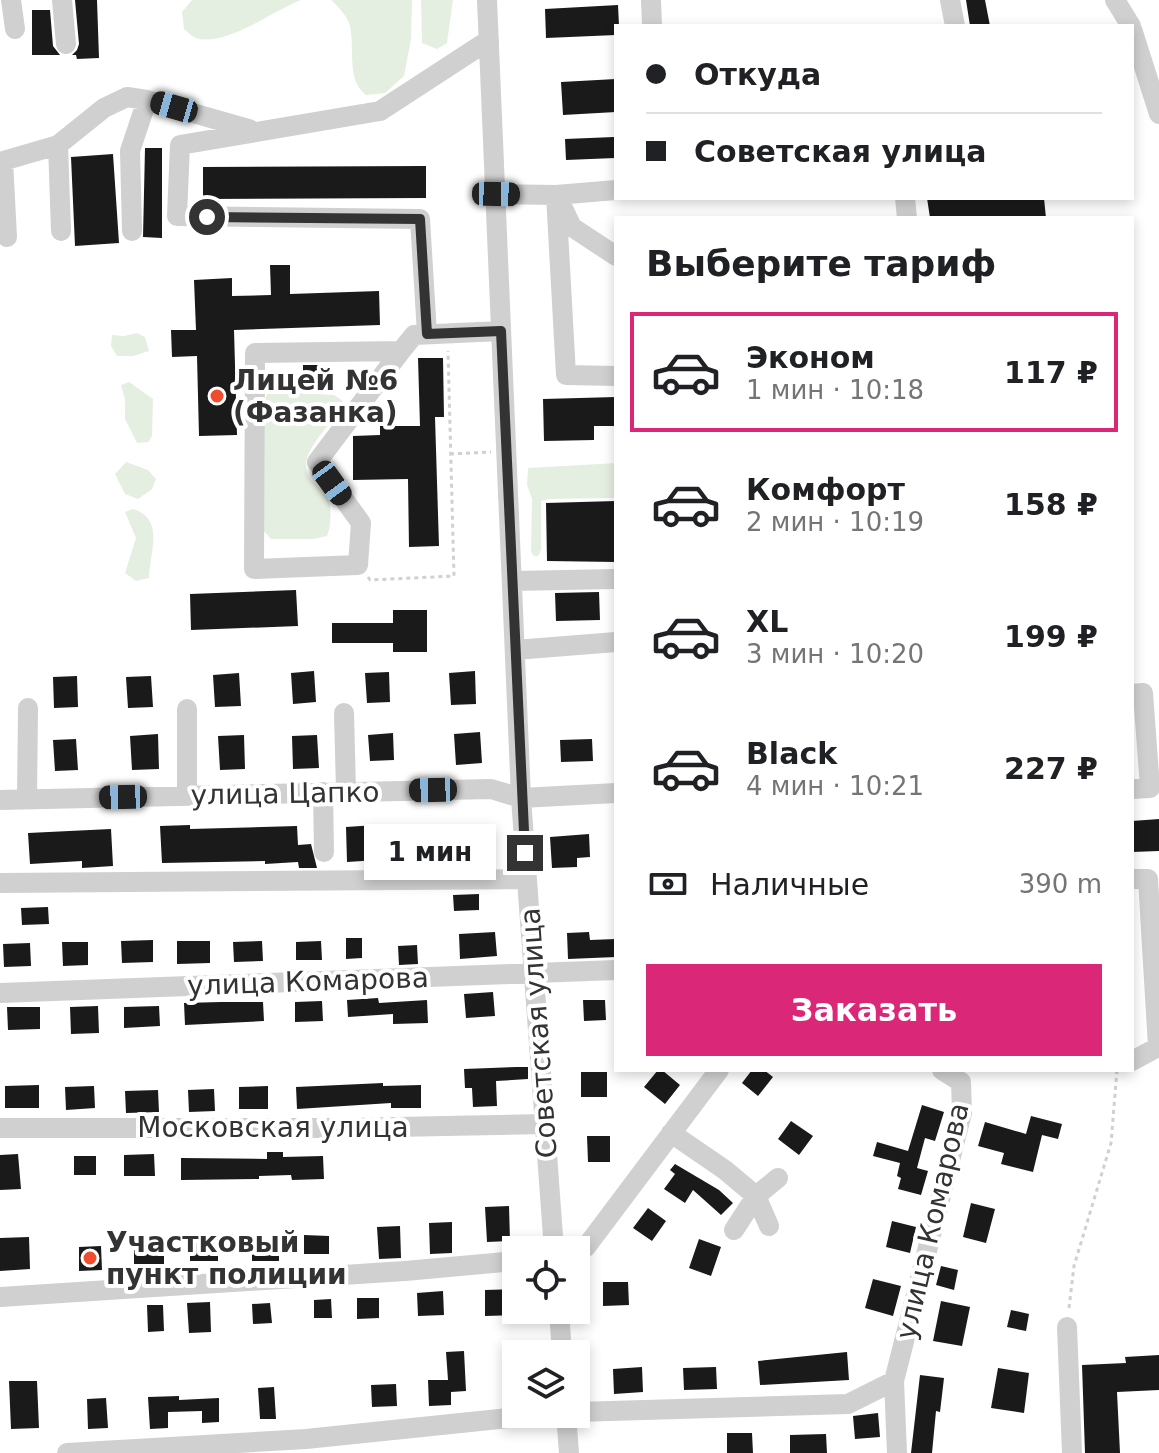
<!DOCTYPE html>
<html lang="ru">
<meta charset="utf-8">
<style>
body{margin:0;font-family:"DejaVu Sans",sans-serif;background:#f2f2f2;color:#202124;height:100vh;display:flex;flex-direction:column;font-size:30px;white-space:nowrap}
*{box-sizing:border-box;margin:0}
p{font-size:26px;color:#757577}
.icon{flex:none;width:44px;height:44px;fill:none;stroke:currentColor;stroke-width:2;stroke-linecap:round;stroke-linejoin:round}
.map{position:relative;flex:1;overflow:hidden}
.drawer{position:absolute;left:614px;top:216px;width:520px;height:856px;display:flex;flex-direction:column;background:#fff;border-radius:0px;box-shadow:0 4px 12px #0003}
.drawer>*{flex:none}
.banner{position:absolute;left:614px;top:24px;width:520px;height:176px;border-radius:0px;box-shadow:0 4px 12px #0003;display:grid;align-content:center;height:176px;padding:0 32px;background:#fff}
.tools{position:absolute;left:502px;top:1236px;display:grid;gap:16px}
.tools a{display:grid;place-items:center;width:88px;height:88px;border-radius:0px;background:#fff;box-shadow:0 4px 12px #0003;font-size:40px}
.end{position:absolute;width:36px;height:36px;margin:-18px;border:10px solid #333;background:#fff;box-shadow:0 0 0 4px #fff}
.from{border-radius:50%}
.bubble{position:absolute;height:56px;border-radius:0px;background:#fff;box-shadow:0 4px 12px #0003;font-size:26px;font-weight:800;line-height:56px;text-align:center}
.car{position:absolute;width:24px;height:48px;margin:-24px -12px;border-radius:10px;box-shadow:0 0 6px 2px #0007;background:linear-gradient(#222 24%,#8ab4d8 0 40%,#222 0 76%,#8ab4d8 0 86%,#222 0)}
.banner b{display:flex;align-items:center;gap:28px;height:76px;font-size:30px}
.banner b+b{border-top:2px solid #e0e0e0}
.banner i{width:20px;height:20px;background:#202124}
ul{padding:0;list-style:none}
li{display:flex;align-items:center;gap:24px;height:120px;margin:0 16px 12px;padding:0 16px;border:4px solid transparent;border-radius:0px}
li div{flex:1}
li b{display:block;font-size:30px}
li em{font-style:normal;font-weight:800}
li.current{border-color:#db2777}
li>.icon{width:72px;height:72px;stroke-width:1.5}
h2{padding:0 32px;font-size:36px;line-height:96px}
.pay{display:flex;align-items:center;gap:20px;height:88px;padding:0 32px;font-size:30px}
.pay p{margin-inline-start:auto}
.primary-button{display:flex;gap:16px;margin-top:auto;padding:16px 32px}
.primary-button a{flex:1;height:92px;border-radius:0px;background:#db2777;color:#fff;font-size:32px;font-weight:800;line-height:92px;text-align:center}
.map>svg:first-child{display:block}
.green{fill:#e5efe1}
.building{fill:#1a1a1a}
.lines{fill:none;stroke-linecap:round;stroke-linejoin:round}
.path{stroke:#d0d0d0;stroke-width:3;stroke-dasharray:4 4;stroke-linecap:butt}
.minor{stroke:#d0d0d0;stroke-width:20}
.route{stroke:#333;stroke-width:10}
.poi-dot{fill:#f04d2e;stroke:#fff;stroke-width:3}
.labels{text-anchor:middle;stroke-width:8;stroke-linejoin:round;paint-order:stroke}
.poi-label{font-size:28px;font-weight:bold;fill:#333;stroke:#fff;text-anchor:start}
.street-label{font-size:28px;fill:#333;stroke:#fff}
</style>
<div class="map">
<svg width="1159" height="1453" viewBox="0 0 1159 1453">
<rect width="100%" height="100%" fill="#fff"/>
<path class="green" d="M192 0H301C276 9 221 50 194 37 190 35 187 31 184 29L182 12Z
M331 0H412L411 39 404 76 385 93 366 95C346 80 355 49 350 26 348 17 338 6 331 0Z
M421 0H453L447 43 437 49 422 43Z
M137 333 145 337 149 351 133 356H117L111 346 112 335 124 336Z
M129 382 153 399 152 436 148 442 137 443 125 419V400L121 385Z
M288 384 297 393 334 395 343 401C336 422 304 446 306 467 307 483 322 486 328 498 332 507 331 527 327 536L313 539H271L260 527 263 402 270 389Z
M126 462 148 470 156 479 152 489 138 499 125 494 115 474Z
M616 463V498L549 499 541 501V550L538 556H534L531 552 532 499 527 485 528 468Z
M133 509C166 519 149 554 149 578L136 581 125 573 136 538 125 512Z"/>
<path class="building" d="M75 0H97L99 58 77 59 76 55H72L77 50 79 44Z
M966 0H985L990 26H970Z
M618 5 619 26H616V35L546 38 545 9Z
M32 10H50L53 46 60 55H32Z
M616 79V112L563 115 561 82Z
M614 137 615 158 566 160 565 139Z
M145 148H162V238L143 237Z
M113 154 119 243 75 246 71 157Z
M426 166V198L203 199V167Z
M927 198H1044L1046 218H930Z
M270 265H290V294L379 291 380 325 234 330 237 435 199 436 197 356 172 357 171 330H196L194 280 232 278V296L271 295Z
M418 358H443L444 417H435L439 546 409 547 408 479 353 480V436L380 435V426H420Z
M303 365H333V376L303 377Z
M616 397V426H594V440L544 441 543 399Z
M616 501V562L547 561 546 503Z
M296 590 298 626 191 630 190 594Z
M599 592 600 620 556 621 555 593Z
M393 610H427V652H393V643H332V623H393Z
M314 671 316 702 293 704 291 673Z
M475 671 476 704 451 705 449 673Z
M389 672 390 702 367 703 365 673Z
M239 673 241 706 215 707 213 675Z
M77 676 78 707 54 708 53 677Z
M151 676 153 707 128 708 126 677Z
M480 732 482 763 456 765 454 734Z
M393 733 394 760 370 761 368 735Z
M158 734 159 769 132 770 130 736Z
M244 735 245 769 220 770 218 736Z
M317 735 319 768 293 769 292 736Z
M76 739 78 770 55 771 53 740Z
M592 739 593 761 561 762 560 740Z
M1159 819V851L1132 852V821Z
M190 825V829L297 826 298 845 311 844 317 868H299L298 862 265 864V861L162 863 160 826Z
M376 825 378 860 347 862 346 827Z
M427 825 428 855 403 857 402 826Z
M451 825H479L480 858H452Z
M111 829 113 866 82 868V861L30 864 28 833Z
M589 834 590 857 577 858V867L552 868 550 837Z
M479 894V910L454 911 453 895Z
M48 907 49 924 22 925 21 908Z
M495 932 497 956 460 959 459 934Z
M589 932 590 940 616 939V957L568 959 567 933Z
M346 938H362V958L346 959Z
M153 940V962L122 963 121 941Z
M177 941H210V963L177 964Z
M262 941 263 961 234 962 233 942Z
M321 941 322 960H296V942Z
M62 942H88V965L63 966Z
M30 943 31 966 4 967 3 944Z
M417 945 418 964 399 965 398 946Z
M493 992 495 1016 466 1018 464 994Z
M378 998 379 1003 427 1000 428 1023 393 1024V1014L348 1017 347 1000Z
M583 1000H605L606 1020 584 1021Z
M322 1001 323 1021 295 1022V1002Z
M221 1002H263L264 1021 185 1025 184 1003Z
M98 1006 99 1033 71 1034 70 1007Z
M159 1006 160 1026 124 1028V1007Z
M7 1007H40V1029L8 1030Z
M517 1067H528V1079L496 1081 497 1106 473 1107 472 1088H465L464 1069Z
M658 1070H662L680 1085 665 1104 644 1087Z
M752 1070H764L773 1077 758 1096 742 1083Z
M581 1072H607V1097H581Z
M383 1083V1086L421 1085V1108H391V1103L297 1109 296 1087Z
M39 1085V1108H5V1086Z
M94 1086 95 1108 66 1110 65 1087Z
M268 1086V1109H239V1087Z
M214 1089 215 1111 189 1112 188 1090Z
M158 1090 159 1112 126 1113 125 1091Z
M922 1105 944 1112 935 1141 925 1138 917 1168 928 1171 921 1195 898 1189 901 1178 897 1176 900 1163 873 1156 877 1142 908 1151Z
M1031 1116 1062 1124 1058 1139 1042 1135 1033 1172 1001 1164 1004 1153 978 1146 985 1122 1026 1134Z
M791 1121 813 1136 799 1155 778 1139Z
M587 1136H610V1162H588Z
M267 1152H283V1157L323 1156 324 1179 292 1180 291 1175 259 1176V1179L181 1180V1158L267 1159Z
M18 1154 21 1189 0 1190V1155Z
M154 1154 155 1176H124V1155Z
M74 1156H96V1175H74Z
M675 1164 719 1190 733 1203 721 1215 693 1190 685 1203 664 1189 675 1174 670 1170Z
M971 1203 995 1209 986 1243 963 1237Z
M509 1206 510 1241 487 1242 485 1207Z
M648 1208 666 1221 652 1241 633 1228Z
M892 1221 916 1227 910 1253 886 1247Z
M452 1222V1253L430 1254 429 1223Z
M400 1226 401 1258 379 1259 377 1227Z
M304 1235 329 1236V1254H304Z
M29 1237 30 1269 0 1271V1238Z
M252 1239H279V1261H252Z
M699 1239 721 1247 711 1276 689 1268Z
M190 1240H218V1261H190Z
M164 1244V1264H134V1245Z
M101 1246 102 1270 79 1271V1247Z
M941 1266 958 1270 954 1290 936 1285Z
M873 1279 901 1286 893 1316 865 1308Z
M603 1282H628L629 1305 603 1306Z
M514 1289V1315L485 1316V1290Z
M443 1291 444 1315 418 1316 417 1293Z
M357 1298H379V1318L357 1319Z
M331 1299 332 1318H314V1300Z
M941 1301 970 1307 962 1346 933 1341Z
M210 1302 211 1332 189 1333 187 1303Z
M270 1303 272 1323 253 1324 252 1304Z
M147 1305H163L164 1331 148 1332Z
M1011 1310 1029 1314 1026 1331 1007 1327Z
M464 1351 466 1391 451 1392V1405L429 1406 428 1380H448L446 1352Z
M847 1352 849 1380 760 1385 758 1361Z
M1159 1355V1390L1117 1392 1120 1453H1085L1082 1365 1126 1363 1125 1357Z
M642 1367 643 1392 614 1394 613 1369Z
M716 1367 717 1389 684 1390 683 1368Z
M998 1368 1029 1373 1024 1413 991 1408Z
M920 1375 944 1378 940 1412 936 1411 932 1453H911Z
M9 1381H37L39 1428 11 1429Z
M396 1384 397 1406 372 1407 371 1385Z
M274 1387 276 1419H260L258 1388Z
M179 1396V1400L219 1398V1422L202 1423V1411L168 1412V1428L150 1429 148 1397Z
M106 1398 108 1428 88 1429 87 1399Z
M878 1413 880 1437 855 1439 853 1416Z
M727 1433H752L753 1453H727Z
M826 1434 827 1453H790V1435Z"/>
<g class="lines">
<path class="path" d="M450 454 491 452
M368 577 370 580 454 576 448 351
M1069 1308 1074 1266 1111 1143 1117 1070"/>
<path class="minor" d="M11 0 15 29
M62 0 66 44
M487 0 521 798 554 1250
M651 0 652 26
M950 0 955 26
M1115 0 1131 26
M1132 29 1159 114
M58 145 61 231
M496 194 556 195 616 190
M556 195 566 375 616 376
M905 198 907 218
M560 202 572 227 616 256
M132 231 130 151 147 100 249 129
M7 237 3 161 58 145 104 108 127 97 147 100
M427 334 420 219 177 216 180 145 380 111 489 40
M401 351 255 353 254 569 358 565 361 523 317 462 401 351 414 335 501 331
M512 581 616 579
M515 650 616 642
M1132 694 1143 693 1150 788 1132 789
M187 709V796
M344 713 346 791
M323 792 324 852
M0 800 491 789 521 798 616 793
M27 800 28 708
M1132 879H1148L1158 1047 1132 1061
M0 883 527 879
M0 993 616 970
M0 1128H343L545 1124
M671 1133 725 1170 756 1196 769 1226
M734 1230 756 1196 778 1178
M576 1251 586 1247 719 1070
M0 1297 405 1271 516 1261
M559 1310 562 1354
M1067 1327 1072 1453
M576 1412 848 1404 894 1381
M566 1414 569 1453
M67 1453 306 1439 547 1414
M897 1453 894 1381 962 1113 961 1082 942 1070"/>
</g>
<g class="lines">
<path class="route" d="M207 217 420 219 427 334 501 331 525 853"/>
</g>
<g class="poi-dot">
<circle cx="217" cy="396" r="8"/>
<circle cx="90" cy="1258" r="8"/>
</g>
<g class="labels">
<g class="poi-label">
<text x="233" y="390">Лицей №6<tspan x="233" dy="32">(Фазанка)</tspan></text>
<text x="106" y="1252">Участковый<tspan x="106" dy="32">пункт полиции</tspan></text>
</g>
<g class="street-label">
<text transform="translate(285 793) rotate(-1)" y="10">улица Цапко</text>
<text transform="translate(308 981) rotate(-2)" y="10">улица Комарова</text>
<text transform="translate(538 1033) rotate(-94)" y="10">Советская улица</text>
<text x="273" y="1137">Московская улица</text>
<text transform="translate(932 1221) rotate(-77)" y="10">улица Комарова</text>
</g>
</g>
</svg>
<div class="tools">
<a><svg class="icon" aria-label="locate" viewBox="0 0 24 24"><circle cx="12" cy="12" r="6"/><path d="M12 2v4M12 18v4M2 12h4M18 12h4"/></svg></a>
<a><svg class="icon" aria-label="layers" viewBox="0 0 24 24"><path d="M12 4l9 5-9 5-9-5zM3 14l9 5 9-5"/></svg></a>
</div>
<i class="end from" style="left:207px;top:217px"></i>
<i class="end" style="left:525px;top:853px"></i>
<div class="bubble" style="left:364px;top:824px;width:132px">1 мин</div>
<i class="car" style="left:174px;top:107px;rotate:286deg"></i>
<i class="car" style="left:496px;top:194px;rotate:91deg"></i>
<i class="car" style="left:332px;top:483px;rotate:144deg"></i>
<i class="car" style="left:433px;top:790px;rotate:269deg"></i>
<i class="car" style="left:123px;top:797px;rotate:269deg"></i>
<div class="banner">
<b><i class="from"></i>Откуда</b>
<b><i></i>Советская улица</b>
</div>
<section class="drawer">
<h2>Выберите тариф</h2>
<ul>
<li class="current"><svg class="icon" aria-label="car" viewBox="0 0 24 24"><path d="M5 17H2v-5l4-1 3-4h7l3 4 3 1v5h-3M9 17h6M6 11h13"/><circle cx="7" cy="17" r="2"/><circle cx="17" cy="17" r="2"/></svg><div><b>Эконом</b><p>1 мин · 10:18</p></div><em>117 ₽</em></li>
<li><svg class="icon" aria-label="car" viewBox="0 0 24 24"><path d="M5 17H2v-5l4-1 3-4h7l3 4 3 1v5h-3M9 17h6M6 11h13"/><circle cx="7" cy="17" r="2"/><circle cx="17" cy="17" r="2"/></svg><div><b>Комфорт</b><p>2 мин · 10:19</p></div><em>158 ₽</em></li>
<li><svg class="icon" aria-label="car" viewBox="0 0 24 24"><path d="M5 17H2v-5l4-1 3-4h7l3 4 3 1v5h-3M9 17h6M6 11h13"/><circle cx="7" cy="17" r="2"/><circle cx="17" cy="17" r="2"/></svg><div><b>XL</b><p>3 мин · 10:20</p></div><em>199 ₽</em></li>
<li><svg class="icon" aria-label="car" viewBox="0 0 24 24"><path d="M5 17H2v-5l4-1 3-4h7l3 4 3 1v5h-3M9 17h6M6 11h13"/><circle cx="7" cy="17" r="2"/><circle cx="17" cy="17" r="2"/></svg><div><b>Black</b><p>4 мин · 10:21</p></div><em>227 ₽</em></li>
</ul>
<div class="pay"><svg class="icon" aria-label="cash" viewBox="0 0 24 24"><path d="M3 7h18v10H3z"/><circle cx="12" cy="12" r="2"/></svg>Наличные<p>390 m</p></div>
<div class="primary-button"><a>Заказать</a></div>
</section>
</div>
